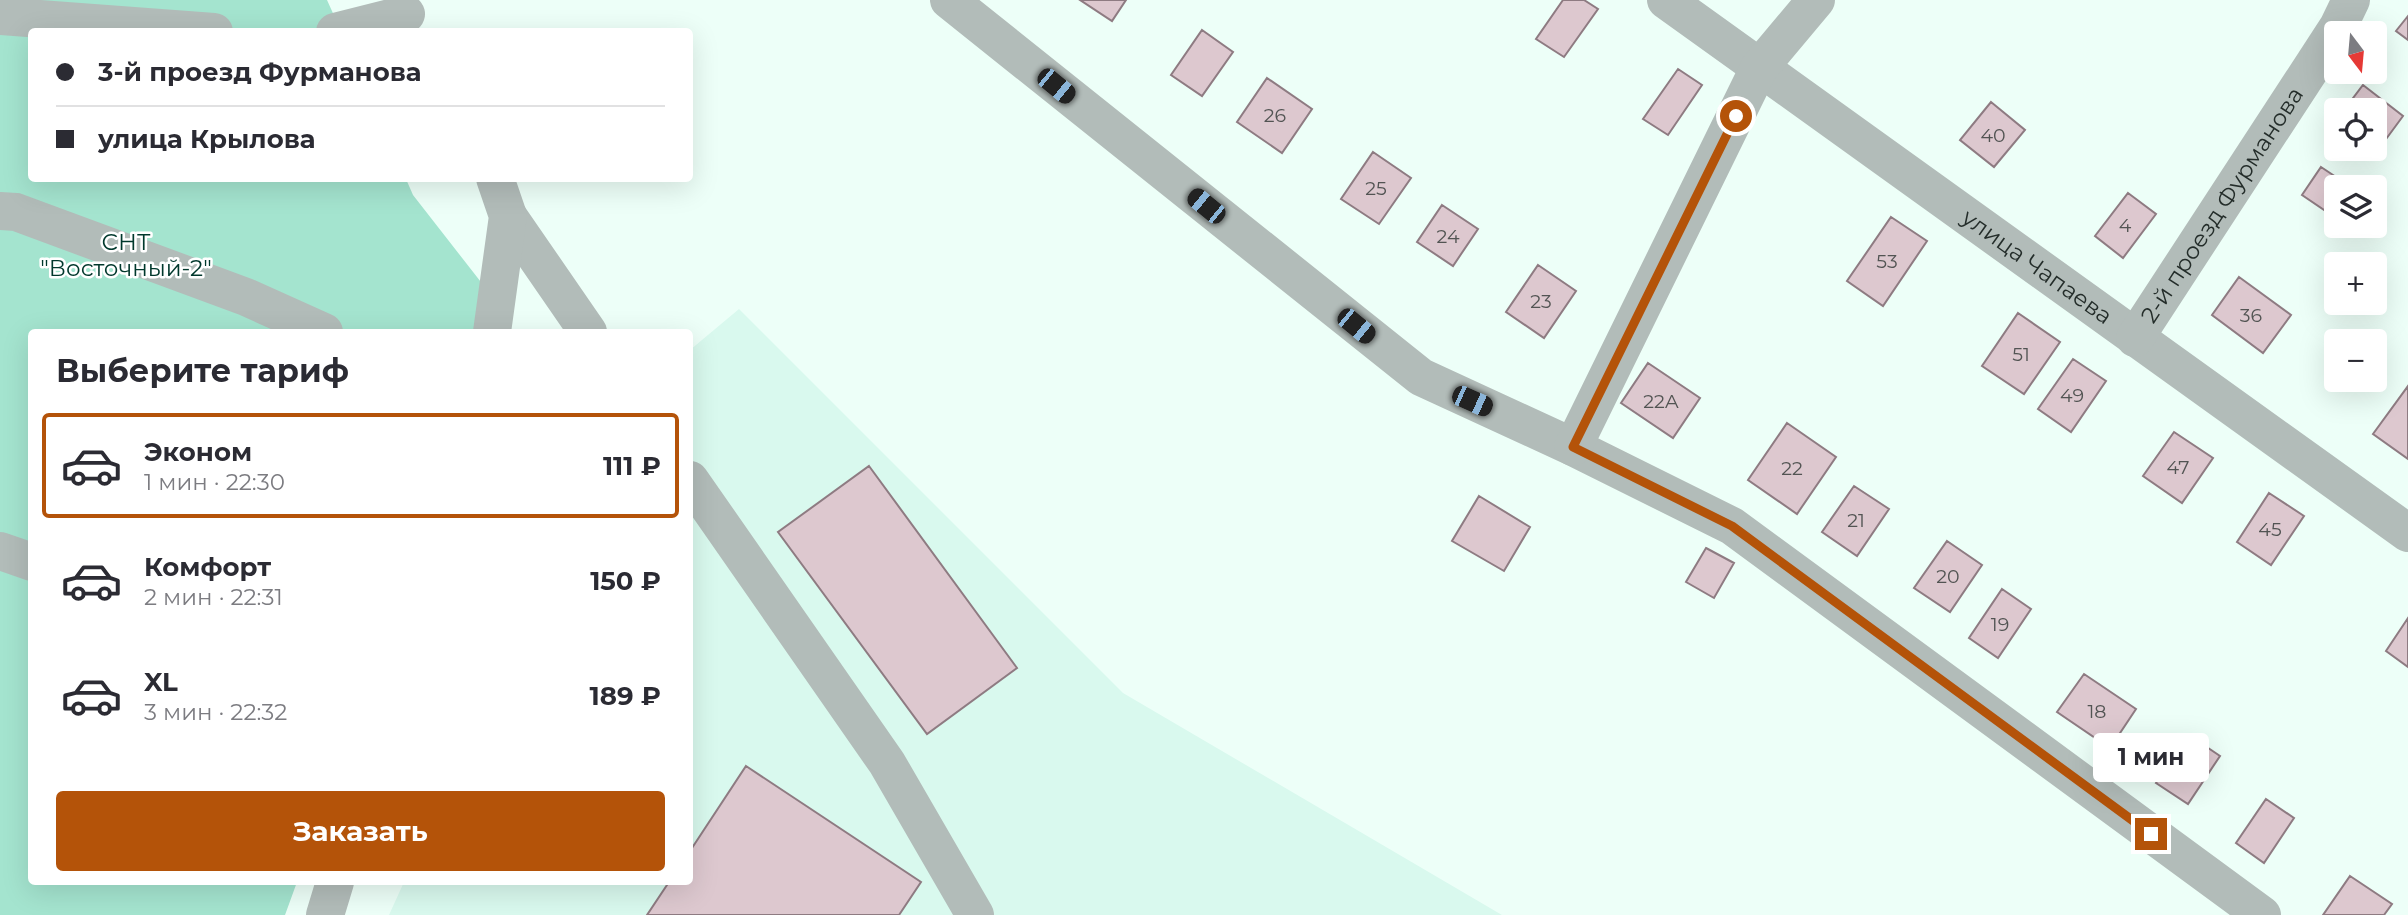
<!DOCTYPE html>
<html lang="ru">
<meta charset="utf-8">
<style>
body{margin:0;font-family:Montserrat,sans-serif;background:#f2f2f3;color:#2b2b33;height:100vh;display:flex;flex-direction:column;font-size:26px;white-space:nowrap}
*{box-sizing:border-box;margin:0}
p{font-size:23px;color:#7c7c81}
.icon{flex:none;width:38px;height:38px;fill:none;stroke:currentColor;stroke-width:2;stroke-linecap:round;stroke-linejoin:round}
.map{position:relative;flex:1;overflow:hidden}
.details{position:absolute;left:28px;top:329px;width:665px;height:556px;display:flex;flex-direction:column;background:#fff;border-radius:7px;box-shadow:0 7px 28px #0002}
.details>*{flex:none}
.banner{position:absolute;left:28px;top:28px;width:665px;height:154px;border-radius:7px;box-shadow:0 7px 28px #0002;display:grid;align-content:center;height:154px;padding:0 28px;background:#fff}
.needle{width:46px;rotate:164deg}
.fabs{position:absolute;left:2324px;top:21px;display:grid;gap:14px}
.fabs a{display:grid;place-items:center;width:63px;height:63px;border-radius:7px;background:#fff;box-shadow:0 7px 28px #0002;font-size:35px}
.end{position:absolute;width:32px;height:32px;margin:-16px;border:9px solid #b45309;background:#fff;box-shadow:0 0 0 4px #fff}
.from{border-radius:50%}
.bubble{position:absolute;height:49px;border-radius:7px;background:#fff;box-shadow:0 7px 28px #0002;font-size:23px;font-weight:700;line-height:49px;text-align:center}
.car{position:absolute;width:21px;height:42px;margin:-21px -10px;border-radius:9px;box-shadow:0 0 5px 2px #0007;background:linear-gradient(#222 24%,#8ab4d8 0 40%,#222 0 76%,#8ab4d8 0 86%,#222 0)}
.banner b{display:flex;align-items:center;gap:24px;height:66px;font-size:26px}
.banner b+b{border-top:2px solid #e1e1e2}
.banner i{width:18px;height:18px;background:#2b2b33}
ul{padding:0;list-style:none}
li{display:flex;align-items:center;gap:21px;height:105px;margin:0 14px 10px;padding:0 14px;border:4px solid transparent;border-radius:7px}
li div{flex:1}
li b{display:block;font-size:26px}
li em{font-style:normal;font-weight:700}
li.on{border-color:#b45309}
li>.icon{width:63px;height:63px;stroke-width:1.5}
h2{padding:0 28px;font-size:32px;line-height:84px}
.cta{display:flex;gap:14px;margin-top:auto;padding:14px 28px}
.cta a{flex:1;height:80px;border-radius:7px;background:#b45309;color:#fff;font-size:28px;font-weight:700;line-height:80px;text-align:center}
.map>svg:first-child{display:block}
.built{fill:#d9f9ee}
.green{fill:#a4e4cf}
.building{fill:#ddc8cf;stroke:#8e7b82;stroke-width:2}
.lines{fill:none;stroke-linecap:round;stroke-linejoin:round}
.minor{stroke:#b2bcb9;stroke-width:38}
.route{stroke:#b45309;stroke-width:9}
.labels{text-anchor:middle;stroke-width:5;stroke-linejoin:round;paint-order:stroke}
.number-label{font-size:19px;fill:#525453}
.street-label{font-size:23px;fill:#242d2a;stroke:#fff}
.park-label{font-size:23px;fill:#00382c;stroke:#fff}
</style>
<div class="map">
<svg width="2408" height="915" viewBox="0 0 2408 915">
<rect width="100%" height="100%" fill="#edfff8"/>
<path class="built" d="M739 309 1123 693 1502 915H389L404 882H690V350Z"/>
<path class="green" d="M0 0H327L341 31 32 32V178L406 179 413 195 484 286 481 332H32V882H297L285 915H0Z"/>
<path class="building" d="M1080 0H1126L1112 21Z
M1563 0H1584L1598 9 1564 57 1536 39Z
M2408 16V40L2396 31Z
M1202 30 1233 52 1202 96 1171 75Z
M1678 69 1702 85 1668 135 1643 119Z
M1267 78 1312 109 1282 153 1237 122Z
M2363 85 2403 116 2378 150 2375 148V110H2344Z
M1991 102 2025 130 1994 167 1960 140Z
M1373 152 1411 178 1379 224 1341 199Z
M2321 167 2351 187H2336V218L2302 195Z
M2128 193 2156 214 2123 258 2095 236Z
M1442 205 1478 229 1453 266 1417 242Z
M1891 217 1927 241 1883 306 1847 281Z
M1538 265 1576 291 1544 338 1506 312Z
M2239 277 2291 315 2263 353 2212 315Z
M2018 313 2060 342 2024 394 1982 366Z
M2073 359 2106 381 2071 432 2038 409Z
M1648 363 1700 398 1673 438 1621 403Z
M2408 386V459L2373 434Z
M1787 423 1836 457 1797 514 1748 480Z
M2174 432 2213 458 2182 503 2143 476Z
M869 466 1017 668 927 734 778 532Z
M1854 486 1889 509 1857 556 1822 532Z
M2269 493 2304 516 2271 565 2237 542Z
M1479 496 1530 527 1504 571 1452 541Z
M1947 541 1982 565 1950 612 1914 588Z
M1706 548 1734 563 1714 598 1686 582Z
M2002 589 2031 609 1998 658 1969 638Z
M2408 618V667L2386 651Z
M2084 674 2136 709 2110 748 2057 712Z
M2189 735 2220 756 2188 804 2156 783Z
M746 766 921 882 899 915H647L669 882H690V851Z
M2266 799 2294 818 2264 863 2236 843Z
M2350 876 2392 904 2384 915H2323Z"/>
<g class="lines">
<g class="minor">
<path d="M949 0 1421 377 1573 447 1732 526 2262 915"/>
<path id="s1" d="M1666 0 2408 533"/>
<path d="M0 16 214 32"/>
<path d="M335 32 406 14"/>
<path d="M0 211 16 212 246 297 324 332"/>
<path d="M508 216 588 332"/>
<path d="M492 332 508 216 495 178"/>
<path id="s2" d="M2135 338 2338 27 2351 0"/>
<path d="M1573 447 1759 68 1816 0"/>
<path d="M690 480 887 763 975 915"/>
<path d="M0 551 32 562"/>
<path d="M325 915 335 882"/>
</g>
</g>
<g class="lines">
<path class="route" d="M1736 116 1573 447 1732 526 2151 834"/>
</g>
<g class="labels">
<g class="number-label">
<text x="1275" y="122">26</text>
<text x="1993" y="142">40</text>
<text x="1376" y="195">25</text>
<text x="2125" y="232">4</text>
<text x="1448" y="243">24</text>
<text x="1887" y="268">53</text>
<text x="1541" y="308">23</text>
<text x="2251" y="322">36</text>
<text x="2021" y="361">51</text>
<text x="2072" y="402">49</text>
<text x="1661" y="408">22А</text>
<text x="2178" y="474">47</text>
<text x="1792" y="475">22</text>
<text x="1856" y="527">21</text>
<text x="2270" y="536">45</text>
<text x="1948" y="583">20</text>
<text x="2000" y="631">19</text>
<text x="2097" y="718">18</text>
</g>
<g class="street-label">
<text dy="8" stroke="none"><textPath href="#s2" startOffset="159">2-й проезд Фурманова</textPath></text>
<text dy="8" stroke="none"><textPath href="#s1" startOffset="457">улица Чапаева</textPath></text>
</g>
<g class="park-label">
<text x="126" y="250">СНТ<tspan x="126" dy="26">"Восточный-2"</tspan></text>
</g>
</g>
</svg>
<div class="fabs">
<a><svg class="needle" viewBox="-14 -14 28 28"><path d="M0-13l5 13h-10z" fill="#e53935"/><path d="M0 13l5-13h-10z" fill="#7c7c81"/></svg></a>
<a><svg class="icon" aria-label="locate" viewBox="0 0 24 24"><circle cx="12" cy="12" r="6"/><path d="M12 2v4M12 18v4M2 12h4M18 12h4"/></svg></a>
<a><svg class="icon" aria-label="layers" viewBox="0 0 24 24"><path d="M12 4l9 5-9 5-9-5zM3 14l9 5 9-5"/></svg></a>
<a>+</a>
<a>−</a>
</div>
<i class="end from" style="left:1736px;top:116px"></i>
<i class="end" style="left:2151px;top:834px"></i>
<div class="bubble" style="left:2093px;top:733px;width:116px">1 мин</div>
<i class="car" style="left:1056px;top:86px;rotate:129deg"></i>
<i class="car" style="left:1206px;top:206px;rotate:309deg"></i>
<i class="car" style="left:1356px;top:326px;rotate:129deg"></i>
<i class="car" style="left:1472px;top:401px;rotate:114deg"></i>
<div class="banner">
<b><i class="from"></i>3-й проезд Фурманова</b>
<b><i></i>улица Крылова</b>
</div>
<section class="details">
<h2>Выберите тариф</h2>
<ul>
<li class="on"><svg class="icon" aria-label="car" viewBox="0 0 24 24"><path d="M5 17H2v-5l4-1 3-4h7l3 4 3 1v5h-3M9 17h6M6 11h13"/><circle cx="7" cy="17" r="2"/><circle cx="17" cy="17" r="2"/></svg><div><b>Эконом</b><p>1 мин · 22:30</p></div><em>111 ₽</em></li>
<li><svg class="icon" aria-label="car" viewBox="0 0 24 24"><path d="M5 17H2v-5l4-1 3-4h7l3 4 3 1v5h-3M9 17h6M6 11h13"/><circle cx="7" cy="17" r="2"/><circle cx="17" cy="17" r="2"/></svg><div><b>Комфорт</b><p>2 мин · 22:31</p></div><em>150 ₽</em></li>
<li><svg class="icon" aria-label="car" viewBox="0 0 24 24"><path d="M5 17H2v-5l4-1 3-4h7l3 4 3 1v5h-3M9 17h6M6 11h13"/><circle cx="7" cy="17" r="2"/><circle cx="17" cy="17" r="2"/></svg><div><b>XL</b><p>3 мин · 22:32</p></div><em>189 ₽</em></li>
</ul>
<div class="cta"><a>Заказать</a></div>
</section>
</div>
